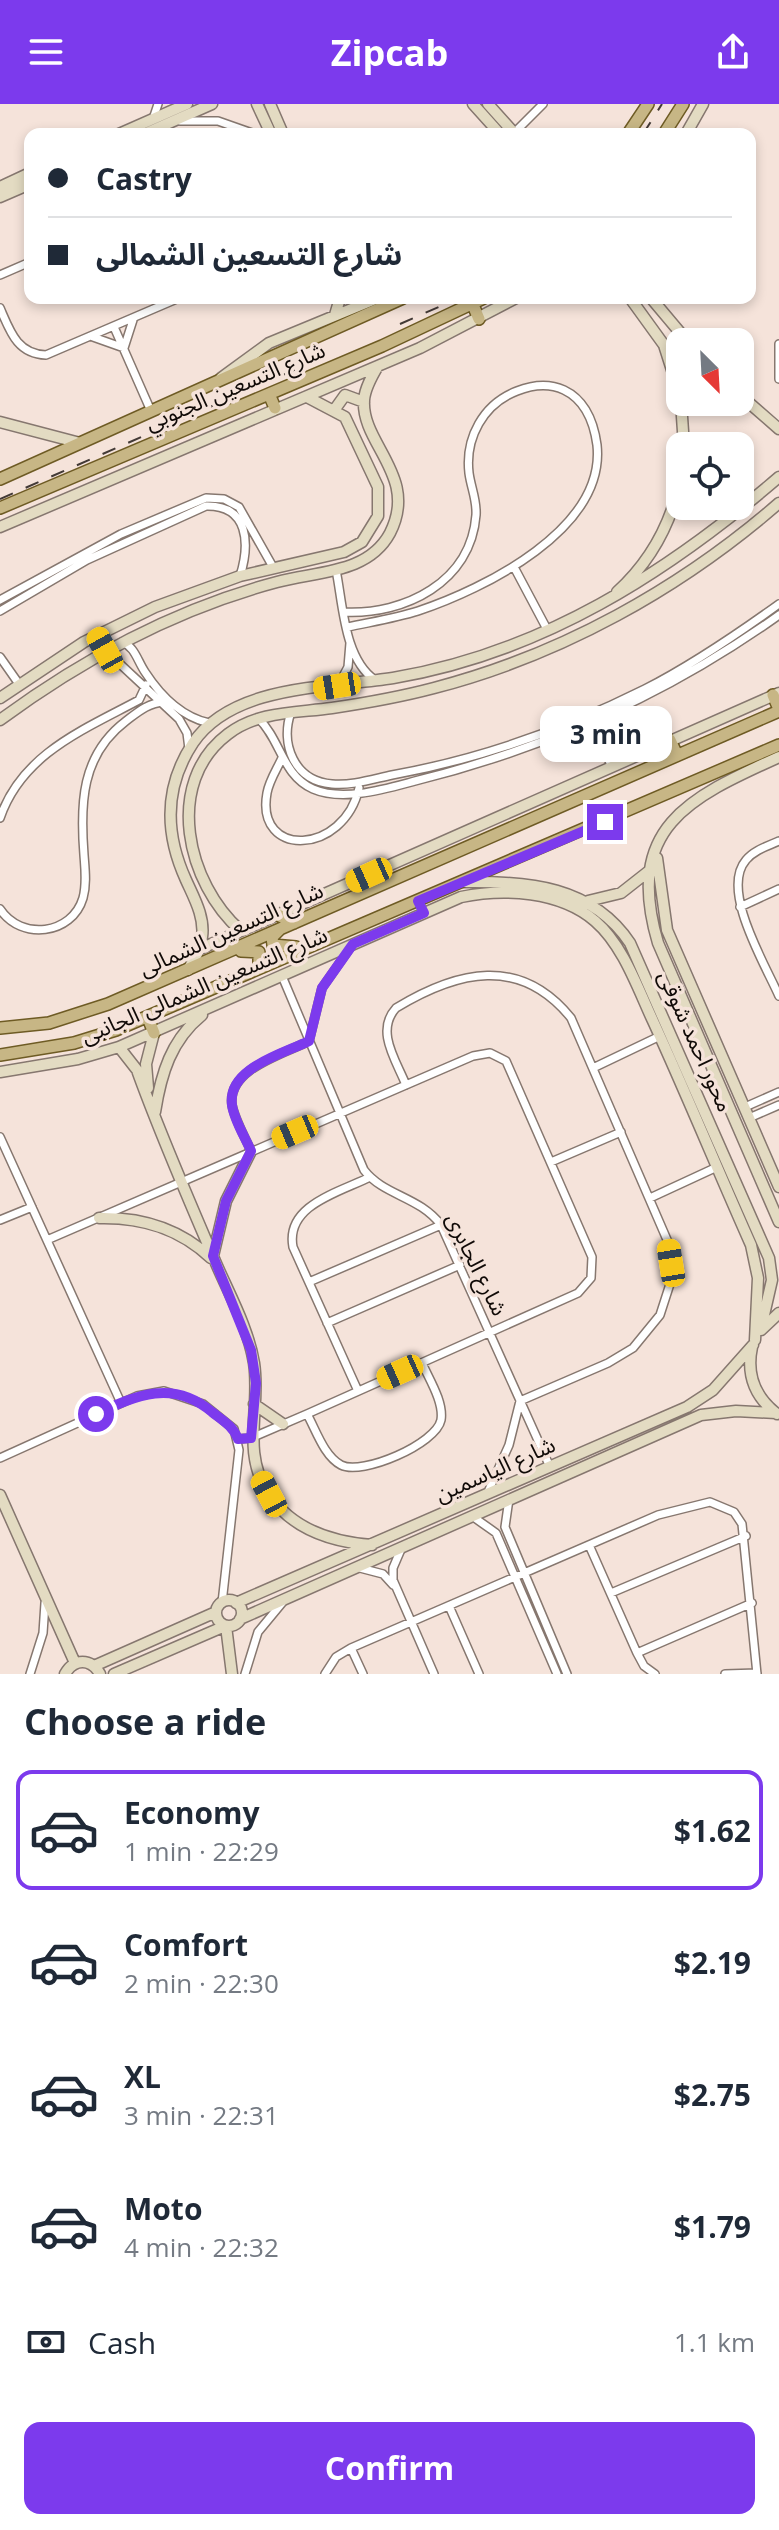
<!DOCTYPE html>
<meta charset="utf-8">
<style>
body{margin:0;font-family:"Open Sans","Noto Sans Arabic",sans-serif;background:#f2f2f3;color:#1f2937;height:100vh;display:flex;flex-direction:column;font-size:30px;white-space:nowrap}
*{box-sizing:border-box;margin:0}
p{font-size:26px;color:#747a83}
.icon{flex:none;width:44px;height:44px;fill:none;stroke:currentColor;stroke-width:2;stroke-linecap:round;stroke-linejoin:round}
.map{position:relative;height:1570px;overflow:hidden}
.details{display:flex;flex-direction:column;background:#fff;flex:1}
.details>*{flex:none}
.guide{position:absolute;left:24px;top:24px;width:732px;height:176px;border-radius:16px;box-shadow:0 4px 12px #0003;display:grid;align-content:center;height:176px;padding:0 24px;background:#fff}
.needle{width:52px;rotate:156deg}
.buttons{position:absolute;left:666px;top:224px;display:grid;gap:16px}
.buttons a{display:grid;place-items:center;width:88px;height:88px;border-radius:16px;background:#fff;box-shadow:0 4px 12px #0003;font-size:40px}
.end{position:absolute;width:36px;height:36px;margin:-18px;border:10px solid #7c3aed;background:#fff;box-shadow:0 0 0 4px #fff}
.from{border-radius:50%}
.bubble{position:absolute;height:56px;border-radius:16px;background:#fff;box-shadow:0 4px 12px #0003;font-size:26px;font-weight:700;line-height:56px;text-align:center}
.car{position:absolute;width:24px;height:48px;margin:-24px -12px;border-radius:10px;box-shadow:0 0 6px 2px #0007;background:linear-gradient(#f5c518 24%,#345 0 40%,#f5c518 0 76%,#345 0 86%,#f5c518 0)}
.guide b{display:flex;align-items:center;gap:28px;height:76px;font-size:30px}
.guide b+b{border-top:2px solid #e0e1e3}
.guide i{width:20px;height:20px;background:#1f2937}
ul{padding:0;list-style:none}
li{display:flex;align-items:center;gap:24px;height:120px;margin:0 16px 12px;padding:0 8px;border:4px solid transparent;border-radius:16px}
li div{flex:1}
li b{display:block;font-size:30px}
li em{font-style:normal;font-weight:700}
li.selected{border-color:#7c3aed}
li>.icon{width:72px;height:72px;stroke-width:1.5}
h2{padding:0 24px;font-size:36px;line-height:96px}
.pay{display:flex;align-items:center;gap:20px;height:88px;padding:0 24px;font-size:30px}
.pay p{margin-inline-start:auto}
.cta{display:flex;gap:16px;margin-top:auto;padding:16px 24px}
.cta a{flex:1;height:92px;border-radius:16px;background:#7c3aed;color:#fff;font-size:32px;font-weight:700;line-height:92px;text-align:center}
header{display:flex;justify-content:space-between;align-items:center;height:104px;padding:0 24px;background:#7c3aed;color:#fff;font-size:36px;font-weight:700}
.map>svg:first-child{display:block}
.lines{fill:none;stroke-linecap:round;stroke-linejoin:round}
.street-casing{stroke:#86776f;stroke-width:10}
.secondary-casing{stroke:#86776f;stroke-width:13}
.primary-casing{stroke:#6e5b24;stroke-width:14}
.street{stroke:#fff;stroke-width:7}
.secondary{stroke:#e3dbc2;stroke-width:10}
.primary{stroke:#c7b685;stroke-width:11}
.rail{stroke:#433a36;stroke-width:2;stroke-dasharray:14 14;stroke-linecap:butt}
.route{stroke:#7c3aed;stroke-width:10}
.labels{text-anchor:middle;stroke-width:7;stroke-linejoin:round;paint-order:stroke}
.street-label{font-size:22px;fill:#100a07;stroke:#f5e3da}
</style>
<header><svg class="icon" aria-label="menu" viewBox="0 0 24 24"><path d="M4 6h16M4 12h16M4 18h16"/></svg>Zipcab<svg class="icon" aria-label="share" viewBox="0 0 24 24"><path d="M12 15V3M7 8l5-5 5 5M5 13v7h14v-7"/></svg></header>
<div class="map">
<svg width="779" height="1570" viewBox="0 0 779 1570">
<rect width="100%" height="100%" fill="#f5e3da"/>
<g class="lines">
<defs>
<path id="street" d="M153 15 158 0
M180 17H218L255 30
M513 30 543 0
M0 171 30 158
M0 204C10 227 17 250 46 251L179 194
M114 223 151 307
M93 233 124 244 133 216
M779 240V275
M514 463 548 527
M336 466C343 500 344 555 375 576
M0 496 121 430 206 394 224 395 239 403 273 463
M0 507 87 456 206 402C249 401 250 440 240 472
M344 508C405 511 471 478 476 411 477 396 471 384 469 369 465 334 483 300 517 287 532 281 549 279 564 286 585 296 594 319 597 341 606 425 484 485 418 507 396 514 371 518 348 523
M122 538C135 543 137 556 145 568 160 591 182 613 209 619
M105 546 179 615 187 629 189 645
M0 553 19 580
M339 580 348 563 350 539
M291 608C280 640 294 677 332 680 351 682 373 675 392 671 480 655 565 625 645 585 692 561 736 531 779 500
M258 614C281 636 282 671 313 685 343 698 385 685 415 677 548 644 667 591 779 511
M592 620 612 663
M282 654C277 665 269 677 267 689 255 755 344 751 359 684
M0 714C22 650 83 626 139 596L146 581
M779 737C768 742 754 746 746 756 720 786 765 860 779 892
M740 803 779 785
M0 805C21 837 72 831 83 794 87 780 85 765 84 751 80 700 81 651 126 617 138 608 148 599 164 598
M282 872 364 1066C384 1092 419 1092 441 1121L550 1363
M593 964 660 932
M406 981C396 956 375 927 396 904 457 867 520 851 571 914L668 1138 670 1180 660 1211 633 1244 608 1259 520 1297 509 1341 488 1388
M745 1003 779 988
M749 1014 779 1001
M0 1033 121 1299
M251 1047C245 1033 235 1016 232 1001 227 965 284 950 309 937L322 884 350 844
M551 1058 621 1028
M650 1094 717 1063
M0 1116 32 1103
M47 1136 473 952 490 949 506 957 592 1153 591 1174 578 1189 307 1310 251 1334 238 1335
M309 1178 441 1121
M327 1219 460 1161
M358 1287 293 1143C285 1101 340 1088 370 1073
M307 1310C316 1326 324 1352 341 1361 362 1372 436 1340 441 1316 444 1298 429 1275 422 1259
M0 1354 137 1292 164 1287 203 1300 234 1325 239 1346 222 1499
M509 1395 505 1423 567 1570
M472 1412 496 1429 557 1570
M589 1441 637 1549 644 1562 655 1570
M402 1443 393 1464V1476L434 1570
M360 1464 383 1470 393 1481
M611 1489 746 1432
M449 1502 479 1570
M351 1544 363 1570
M637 1549 752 1499
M30 1570 43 1529 45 1499
M245 1570 258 1528 282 1499
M325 1570 336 1553 351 1544 658 1411 710 1398 734 1408 742 1420 757 1570
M725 1570 757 1569"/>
<path id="secondary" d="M257 0 271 30
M270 0 283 30
M473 0 500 30
M488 0 515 30
M119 30 187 0
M144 30 212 0
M686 30 703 0
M0 83 30 69
M0 93 30 80
M630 194 664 241 680 291
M651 194 688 238
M335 211 340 194
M221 274 269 239 378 194
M740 291 779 325
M681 298 684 342
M335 305 345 291 364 298
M0 318 80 339
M0 423 420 244 516 194
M617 488C650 458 671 419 680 377
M0 594 84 538 155 503 240 472 344 448 362 438 378 412V383L345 313 307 293
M0 616C84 554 175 505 277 478 317 467 368 470 390 429 419 372 361 340 364 296 365 284 372 272 378 262
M779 653C688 694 624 724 658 839L779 1118
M657 754 667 826 779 1083
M464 778C528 777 592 782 630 839L769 1154 772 1176 761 1224
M588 797 621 789 649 767
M241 827C187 780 163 679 228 630 258 607 296 609 332 604 366 599 400 593 434 584 561 551 680 485 779 399
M200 845 779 589
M188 866C194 855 201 846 202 833 205 813 194 794 186 776 165 730 164 683 193 639 233 580 329 584 393 574 542 549 667 469 779 373
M119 943 137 966C160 1030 188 1094 215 1157 229 1190 248 1223 254 1259 261 1304 241 1347 268 1389 291 1425 332 1438 372 1441
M0 968 78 955 119 943 461 793C504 784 560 787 595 817 623 841 638 885 653 917 687 991 718 1067 751 1141L758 1174 755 1236
M148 984 146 960 154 929
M155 1008C161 970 171 936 202 911
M99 1114C142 1113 179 1124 211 1154
M213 1152 226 1097 251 1047
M761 1226 779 1209
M752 1243C746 1271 755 1293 777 1310
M254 1300 283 1320
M0 1391 75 1559
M216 1509a13 13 0 1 1 26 0a13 13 0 1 1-26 0Z
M236 1499 687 1303 713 1286 753 1241
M240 1515 701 1311 736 1307 776 1309
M226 1522 232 1570
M94 1562 216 1508
M65 1570C74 1554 91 1554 100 1570
M114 1570 225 1522"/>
<path id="primary" d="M628 30 648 0
M664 30 683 0
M473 201 479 215
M269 290 275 304
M0 375 403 194
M0 404 382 242 484 194
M773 591 779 605
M670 636 677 651
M278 811 294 819
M280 825 272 833 273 841 296 843
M241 847 259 848V863
M148 914 154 929
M0 924 49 919 108 900 779 607
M0 951 74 939 116 926 779 641"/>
</defs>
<use href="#street" class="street-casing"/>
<use href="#secondary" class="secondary-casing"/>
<use href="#primary" class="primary-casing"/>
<use href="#street" class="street"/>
<use href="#secondary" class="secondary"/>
<use href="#primary" class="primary"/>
<path class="rail" d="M643 30 662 0
M400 220 459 194
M0 395 301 263"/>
</g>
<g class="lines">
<path class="route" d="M96 1310C137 1291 173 1275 212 1308 222 1316 233 1322 238 1335L251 1334 256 1279 251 1246 213 1152 226 1097 251 1047C245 1033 234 1016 232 1001 227 964 283 950 309 937L322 884 353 840 424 809 418 797 605 718"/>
</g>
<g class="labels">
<g class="street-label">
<text transform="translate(235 282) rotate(-23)" y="8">شارع التسعين الجنوبي</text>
<text transform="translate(231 825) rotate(-24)" y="8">شارع التسعين الشمالى</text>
<text transform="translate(204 881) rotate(-23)" y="8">شارع التسعين الشمالى الجانبى</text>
<text transform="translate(696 937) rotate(66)" y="8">محور احمد شوقى</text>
<text transform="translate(477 1160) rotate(64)" y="8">شارع الجابرى</text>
<text transform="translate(495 1365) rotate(-24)" y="8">شارع الياسمين</text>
</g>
</g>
</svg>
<div class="buttons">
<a><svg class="needle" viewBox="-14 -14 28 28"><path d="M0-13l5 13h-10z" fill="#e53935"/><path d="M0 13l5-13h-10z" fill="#747a83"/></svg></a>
<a><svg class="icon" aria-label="locate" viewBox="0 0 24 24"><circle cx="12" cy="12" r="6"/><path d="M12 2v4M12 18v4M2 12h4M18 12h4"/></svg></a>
</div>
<i class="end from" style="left:96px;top:1310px"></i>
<i class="end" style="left:605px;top:718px"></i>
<div class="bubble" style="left:540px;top:602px;width:132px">3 min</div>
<i class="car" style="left:105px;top:546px;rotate:331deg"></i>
<i class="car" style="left:337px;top:582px;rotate:261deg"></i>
<i class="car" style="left:369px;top:771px;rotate:246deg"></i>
<i class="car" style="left:295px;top:1028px;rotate:247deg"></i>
<i class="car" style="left:671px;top:1159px;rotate:351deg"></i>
<i class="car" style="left:400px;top:1268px;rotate:246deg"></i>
<i class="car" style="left:269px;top:1390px;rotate:332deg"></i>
<div class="guide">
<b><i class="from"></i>Castry</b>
<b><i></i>شارع التسعين الشمالى</b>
</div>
</div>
<section class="details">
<h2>Choose a ride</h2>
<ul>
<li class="selected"><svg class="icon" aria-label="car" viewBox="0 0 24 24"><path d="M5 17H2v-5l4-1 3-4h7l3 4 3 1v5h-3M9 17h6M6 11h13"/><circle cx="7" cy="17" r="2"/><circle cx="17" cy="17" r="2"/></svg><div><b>Economy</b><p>1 min · 22:29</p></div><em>$1.62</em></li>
<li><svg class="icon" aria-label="car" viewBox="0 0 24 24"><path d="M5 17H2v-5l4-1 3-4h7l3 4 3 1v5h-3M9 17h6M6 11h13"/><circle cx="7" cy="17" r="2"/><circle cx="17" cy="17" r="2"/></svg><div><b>Comfort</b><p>2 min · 22:30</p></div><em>$2.19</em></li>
<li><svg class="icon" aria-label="car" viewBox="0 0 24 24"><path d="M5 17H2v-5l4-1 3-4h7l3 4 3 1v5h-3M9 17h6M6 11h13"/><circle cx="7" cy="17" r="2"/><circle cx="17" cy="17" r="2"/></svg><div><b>XL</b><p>3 min · 22:31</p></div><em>$2.75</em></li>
<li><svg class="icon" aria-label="car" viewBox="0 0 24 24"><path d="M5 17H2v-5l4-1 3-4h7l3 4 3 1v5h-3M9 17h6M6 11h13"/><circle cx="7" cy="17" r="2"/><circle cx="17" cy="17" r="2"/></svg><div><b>Moto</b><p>4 min · 22:32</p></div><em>$1.79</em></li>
</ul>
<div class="pay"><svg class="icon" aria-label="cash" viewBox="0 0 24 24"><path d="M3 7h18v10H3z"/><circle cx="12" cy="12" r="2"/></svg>Cash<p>1.1 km</p></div>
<div class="cta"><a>Confirm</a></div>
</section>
